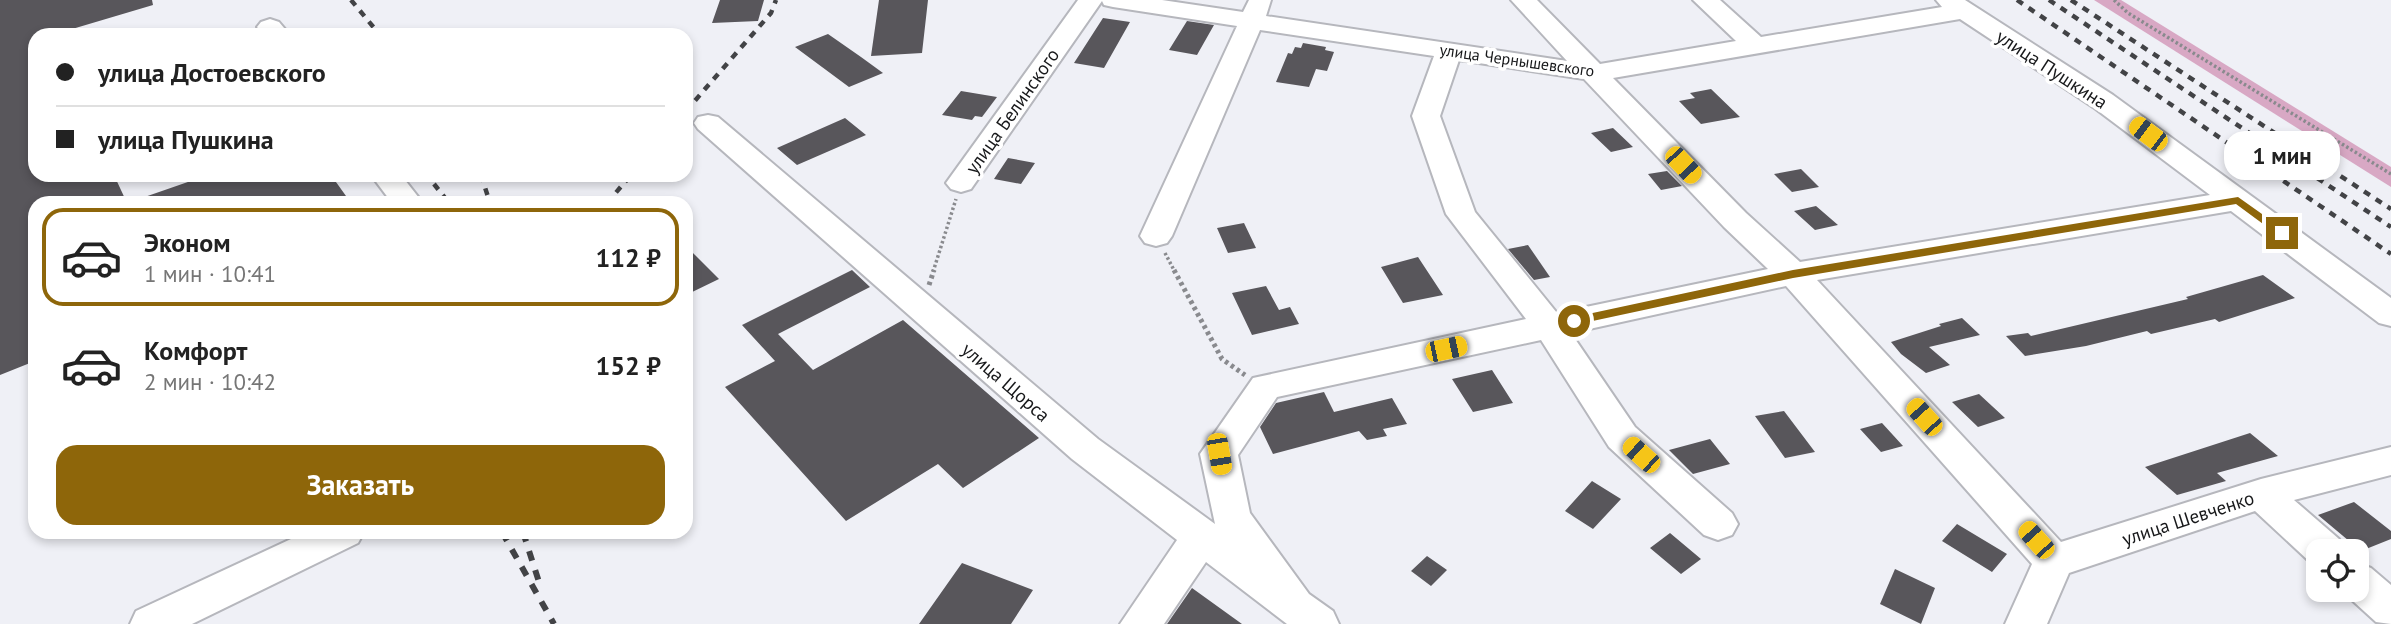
<!DOCTYPE html>
<html lang="ru">
<meta charset="utf-8">
<style>
body{margin:0;font-family:"PT Sans",sans-serif;background:#f2f2f2;color:#222;height:100vh;display:flex;flex-direction:column;font-size:26px;white-space:nowrap}
*{box-sizing:border-box;margin:0}
p{font-size:23px;color:#767676}
.icon{flex:none;width:38px;height:38px;fill:none;stroke:currentColor;stroke-width:2;stroke-linecap:round;stroke-linejoin:round}
.map{position:relative;flex:1;overflow:hidden}
.details{position:absolute;left:28px;top:196px;width:665px;height:343px;display:flex;flex-direction:column;background:#fff;border-radius:21px;box-shadow:0 4px 10px #0003}
.details>*{flex:none}
.guide{position:absolute;left:28px;top:28px;width:665px;height:154px;border-radius:21px;box-shadow:0 4px 10px #0003;display:grid;align-content:center;height:154px;padding:0 28px;background:#fff}
.buttons{position:absolute;left:2306px;top:539px;display:grid;gap:14px}
.buttons a{display:grid;place-items:center;width:63px;height:63px;border-radius:14px;background:#fff;box-shadow:0 4px 10px #0003;font-size:35px}
.end{position:absolute;width:32px;height:32px;margin:-16px;border:9px solid #8e660a;background:#fff;box-shadow:0 0 0 4px #fff}
.from{border-radius:50%}
.bubble{position:absolute;height:49px;border-radius:21px;background:#fff;box-shadow:0 4px 10px #0003;font-size:23px;font-weight:700;line-height:49px;text-align:center}
.car{position:absolute;width:21px;height:42px;margin:-21px -10px;border-radius:9px;box-shadow:0 0 5px 2px #0007;background:linear-gradient(#f5c518 24%,#345 0 40%,#f5c518 0 76%,#345 0 86%,#f5c518 0)}
.guide b{display:flex;align-items:center;gap:24px;height:66px;font-size:26px}
.guide b+b{border-top:2px solid #e0e0e0}
.guide i{width:18px;height:18px;background:#222}
ul{padding:12px 0 0;list-style:none}
li{display:flex;align-items:center;gap:21px;height:98px;margin:0 14px 10px;padding:0 14px;border:4px solid transparent;border-radius:21px}
li div{flex:1}
li b{display:block;font-size:26px}
li em{font-style:normal;font-weight:700}
li.current{border-color:#8e660a}
li>.icon{width:63px;height:63px;stroke-width:1.5}
.action{display:flex;gap:14px;margin-top:auto;padding:14px 28px}
.action a{flex:1;height:80px;border-radius:21px;background:#8e660a;color:#fff;font-size:28px;font-weight:700;line-height:80px;text-align:center}
.map>svg:first-child{display:block}
.forest{fill:#d8a8c4}
.building{fill:#58565b}
.lines{fill:none;stroke-linecap:round;stroke-linejoin:round}
.minor-casing{stroke:#b6b7bd;stroke-width:4}
.path-far1{stroke:#898a8e;stroke-width:3.5;stroke-dasharray:2.5 2.5;stroke-linecap:butt}
.path{stroke:#898a8e;stroke-width:5;stroke-dasharray:3.5 3.5;stroke-linecap:butt}
.minor{fill:#fff;fill-rule:evenodd}
.rail-far1{stroke:#424346;stroke-width:4.5;stroke-dasharray:7 7;stroke-linecap:butt}
.rail{stroke:#424346;stroke-width:6;stroke-dasharray:10 10;stroke-linecap:butt}
.route{fill:#8e660a}
.labels{text-anchor:middle;stroke-width:7;stroke-linejoin:round;paint-order:stroke}
.far-street-label{font-size:16px;fill:#17181a;stroke:#fff}
.street-label{font-size:19px;fill:#17181a;stroke:#fff}
</style>
<div class="map">
<svg width="2391" height="624" viewBox="0 0 2391 624">
<rect width="100%" height="100%" fill="#eff0f6"/>
<path class="forest" d="M2094 0H2121L2391 167V187Z"/>
<path class="building" d="M0 0H152L153 5 52 35H35V175H114L127 203H35V361L0 375Z
M720 0H764L758 21 712 23Z
M879 0H928L922 53 871 56Z
M1103 18 1130 22 1104 68 1074 63Z
M1187 21 1214 25 1197 55 1169 50Z
M828 34 861 57 883 73 849 87 795 47Z
M1303 43 1326 47 1325 50 1334 52 1327 71 1316 69 1309 87 1276 82 1288 53 1292 54 1295 47 1301 48Z
M1711 89 1740 117 1701 124 1679 101 1695 98 1690 93Z
M961 91 997 97 982 117 975 116 972 120 942 115Z
M845 118 866 135 797 165 777 148Z
M1613 128 1633 147 1611 152 1591 133Z
M1008 158 1035 163 1021 184 994 179Z
M1801 169 1819 187 1792 192 1774 174Z
M1667 171 1682 186 1661 190 1648 174Z
M208 175H331L351 203H136V200Z
M1816 206 1838 225 1815 230 1794 211Z
M1244 223 1256 248 1228 253 1217 228Z
M1528 245 1550 277 1534 280 1508 249Z
M686 246 719 279 686 295Z
M1418 257 1443 295 1403 303 1381 267Z
M852 270 870 287 778 334 813 370 903 320 1039 438 963 488 938 464 846 521 725 387 775 361 742 325Z
M2263 275 2295 298 2219 322 2215 319 2151 334 2147 331 2086 346 2025 356 2006 336 2028 333 2031 336 2188 299 2186 297Z
M1266 286 1279 310 1290 307 1299 324 1252 335 1232 293Z
M1962 318 1980 335 1929 347 1950 365 1926 373 1901 354 1891 342 1941 326 1939 324Z
M1492 370 1513 403 1473 412 1452 379Z
M1324 392 1334 412 1392 398 1407 424 1383 429 1387 436 1367 440 1359 431 1273 454 1260 427 1276 403Z
M1979 394 2005 418 1978 427 1952 402Z
M1784 411 1815 452 1785 458 1755 416Z
M1882 423 1903 446 1881 452 1860 429Z
M2250 433 2278 456 2217 473 2226 481 2177 495 2145 467Z
M1710 439 1730 464 1693 474 1669 450Z
M1592 481 1621 499 1593 529 1565 511Z
M2354 502 2391 531V539L2361 551 2318 515Z
M1957 524 2007 554 1992 572 1942 541Z
M1670 533 1701 559 1681 574 1650 548Z
M1427 556 1447 570 1431 586 1411 571Z
M962 563 1033 590 1011 624H919Z
M1895 569 1935 588 1921 624 1880 604Z
M1192 588 1242 624H1167Z"/>
<g class="lines">
<defs>
<path id="minor" d="M1078 0H1162L1243 12 1249 0H1271L1266 16 1567 61 1511 0H1537L1600 64 1736 41 1693 0H1720L1761 37 1942 7 1936 0H1965L2113 95 2391 298V326L2379 323 2231 211 1817 280 2061 542 2261 479 2391 447V475L2294 500 2339 539 2345 551H2319V565L2311 563 2255 511 2069 573 2047 624H2005L2032 564 1786 286 1571 333 1635 427 1732 513 1738 524 1732 535 1718 540 1704 535 1609 447 1541 340 1277 397 1238 455 1250 513 1309 594 1333 611 1339 624H1287L1206 562 1164 624H1120L1177 540 1072 459 698 129 694 123 698 117 708 115 718 117 1098 439 1215 524 1200 454 1253 378 1526 319 1446 214 1412 116 1434 56 1260 30 1172 236 1167 243 1156 246 1145 243 1140 236 1237 26 1113 7 1104 5 1102 1 971 189 961 192 951 189 946 183ZM1960 19 2093 107 2210 195 1800 262 1746 213 1613 78ZM1459 60 1584 79 1724 227 1768 269 1557 313 1475 212 1440 116Z
M270 19 279 22 290 35H263L257 27 261 22Z
M371 175H401L423 203H392Z
M306 532H364L358 543 192 624H130L136 611Z
M2357 563 2371 568 2391 585V624L2376 622 2343 592 2342 590H2357Z"/>
</defs>
<use href="#minor" class="minor-casing"/>
<path class="path-far1" d="M2114 0 2128 13 2391 174
M1165 253 1175 272
M933 272 956 199"/>
<path class="path" d="M1174 270 1222 359 1245 375
M929 285 934 270"/>
<use href="#minor" class="minor"/>
<path class="rail-far1" d="M351 0 380 35
M2017 0 2391 254
M2049 0 2391 227
M2071 0 2391 209
M686 111 771 13 776 0
M481 175 490 203
M434 184 449 203
M607 203 631 175"/>
<path class="rail" d="M502 532 554 624
M523 532 539 582"/>
</g>
<path class="route" d="M2238 197 2286 231V235H2278L2236 204 1793 278 1574 325 1569 321 1574 317 1793 270Z"/>
<g class="labels">
<g class="far-street-label">
<text transform="translate(1517 60) rotate(8)" y="6">улица Чернышевского</text>
</g>
<g class="street-label">
<text transform="translate(2052 69) rotate(33)" y="7">улица Пушкина</text>
<text transform="translate(1012 111) rotate(-55)" y="7">улица Белинского</text>
<text transform="translate(1006 382) rotate(41)" y="7">улица Щорса</text>
<text transform="translate(2188 518) rotate(-18)" y="7">улица Шевченко</text>
</g>
</g>
</svg>
<div class="buttons">
<a><svg class="icon" aria-label="locate" viewBox="0 0 24 24"><circle cx="12" cy="12" r="6"/><path d="M12 2v4M12 18v4M2 12h4M18 12h4"/></svg></a>
</div>
<i class="end from" style="left:1574px;top:321px"></i>
<i class="end" style="left:2282px;top:233px"></i>
<div class="bubble" style="left:2224px;top:131px;width:116px">1 мин</div>
<i class="car" style="left:2148px;top:134px;rotate:307deg"></i>
<i class="car" style="left:1683px;top:165px;rotate:137deg"></i>
<i class="car" style="left:1446px;top:349px;rotate:78deg"></i>
<i class="car" style="left:1924px;top:417px;rotate:318deg"></i>
<i class="car" style="left:1219px;top:454px;rotate:170deg"></i>
<i class="car" style="left:1641px;top:455px;rotate:312deg"></i>
<i class="car" style="left:2036px;top:540px;rotate:318deg"></i>
<div class="guide">
<b><i class="from"></i>улица Достоевского</b>
<b><i></i>улица Пушкина</b>
</div>
<section class="details">
<ul>
<li class="current"><svg class="icon" aria-label="car" viewBox="0 0 24 24"><path d="M5 17H2v-5l4-1 3-4h7l3 4 3 1v5h-3M9 17h6M6 11h13"/><circle cx="7" cy="17" r="2"/><circle cx="17" cy="17" r="2"/></svg><div><b>Эконом</b><p>1 мин · 10:41</p></div><em>112 ₽</em></li>
<li><svg class="icon" aria-label="car" viewBox="0 0 24 24"><path d="M5 17H2v-5l4-1 3-4h7l3 4 3 1v5h-3M9 17h6M6 11h13"/><circle cx="7" cy="17" r="2"/><circle cx="17" cy="17" r="2"/></svg><div><b>Комфорт</b><p>2 мин · 10:42</p></div><em>152 ₽</em></li>
</ul>
<div class="action"><a>Заказать</a></div>
</section>
</div>
